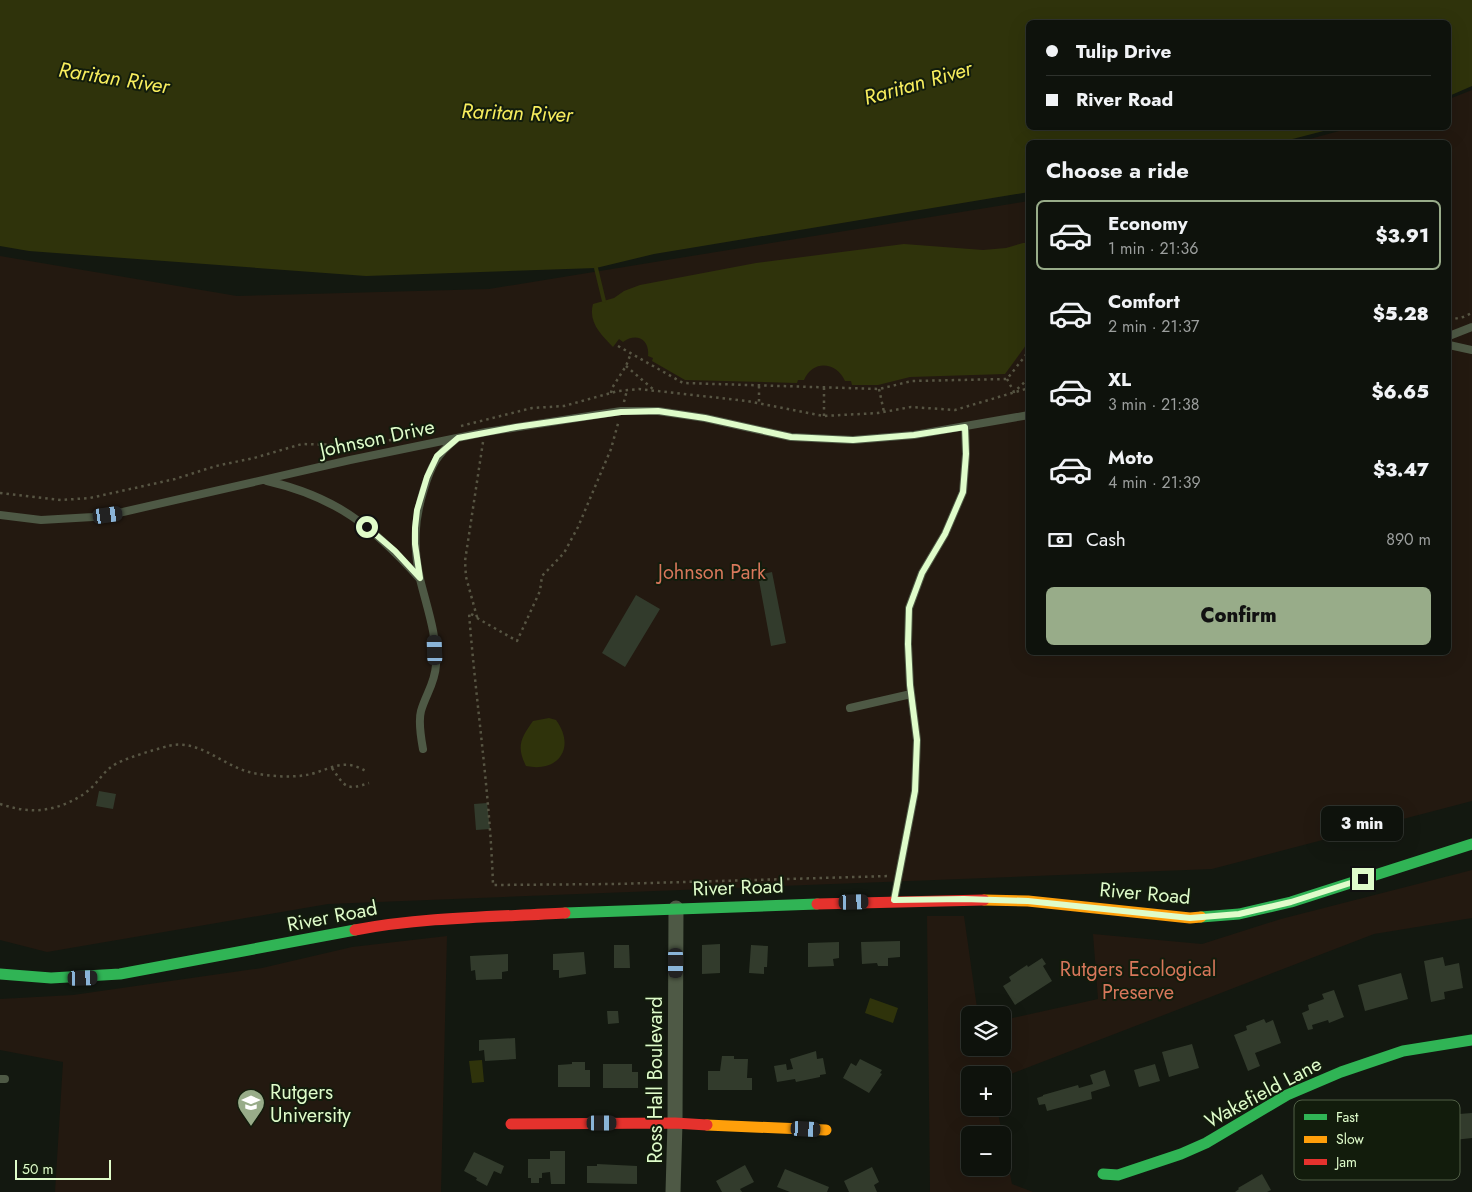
<!DOCTYPE html>
<meta charset="utf-8">
<style>
body{margin:0;font-family:Jost,sans-serif;background:#171b15;color:#f1f3f6;height:100vh;display:flex;flex-direction:column;font-size:19px;white-space:nowrap}
*{box-sizing:border-box;margin:0}
p{font-size:16px;color:#9b9e9d}
.icon{flex:none;width:28px;height:28px;fill:none;stroke:currentColor;stroke-width:2;stroke-linecap:round;stroke-linejoin:round}
.map{position:relative;flex:1;overflow:hidden}
.sheet{position:absolute;left:1026px;top:140px;width:425px;height:515px;display:flex;flex-direction:column;background:#0e120c;border-radius:8px;box-shadow:0 5px 20px #0002,0 0 0 1px #2e322d}
.sheet>*{flex:none}
.banner{position:absolute;left:1026px;top:20px;width:425px;height:110px;border-radius:8px;box-shadow:0 5px 20px #0002,0 0 0 1px #2e322d;display:grid;align-content:center;height:110px;padding:0 20px;background:#0e120c}
.tools{position:absolute;left:961px;top:1006px;display:grid;gap:10px}
.tools a{display:grid;place-items:center;width:50px;height:50px;border-radius:8px;background:#0e120c;box-shadow:0 5px 20px #0002,0 0 0 1px #2e322d;font-size:25px}
.scale{position:absolute;left:15px;bottom:12px;width:96px;box-sizing:border-box;padding-left:5px;border:2px solid #dffcca;border-top:0;font-size:14px;line-height:18px;white-space:nowrap;color:#dffcca;-webkit-text-stroke:4px #121c0c;paint-order:stroke}
.end{position:absolute;width:22px;height:22px;margin:-11px;border:6px solid #dffcca;background:#111;box-shadow:0 0 0 2px #111}
.from{border-radius:50%}
.bubble{position:absolute;height:35px;border-radius:8px;background:#0e120c;box-shadow:0 5px 20px #0002,0 0 0 1px #2e322d;font-size:16px;font-weight:800;line-height:35px;text-align:center}
.car{position:absolute;width:15px;height:30px;margin:-15px -8px;border-radius:6px;box-shadow:0 0 4px 1px #0007;background:linear-gradient(#222 24%,#8ab4d8 0 40%,#222 0 76%,#8ab4d8 0 86%,#222 0)}
.banner b{display:flex;align-items:center;gap:18px;height:48px;font-size:19px}
.banner b+b{border-top:1px solid #2e322d}
.banner i{width:12px;height:12px;background:#f1f3f6}
ul{padding:0;list-style:none}
li{display:flex;align-items:center;gap:15px;height:70px;margin:0 10px 8px;padding:0 10px;border:2px solid transparent;border-radius:8px}
li div{flex:1}
li b{display:block;font-size:19px}
li em{font-style:normal;font-weight:800}
li.on{border-color:#98ac89}
li>.icon{width:45px;height:45px;stroke-width:1.5}
h2{padding:0 20px;font-size:22px;line-height:60px}
.pay{display:flex;align-items:center;gap:12px;height:55px;padding:0 20px;font-size:19px}
.pay p{margin-inline-start:auto}
.primary-button{display:flex;gap:10px;margin-top:auto;padding:10px 20px}
.primary-button a{flex:1;height:58px;border-radius:8px;background:#98ac89;color:#111;font-size:20px;font-weight:800;line-height:58px;text-align:center}
.map>svg:first-child{display:block}
.green{fill:#231910;fill-rule:evenodd}
.water{fill:#2f330b}
.lines{fill:none;stroke-linecap:round;stroke-linejoin:round}
.stream{stroke:#2f330b;stroke-width:4}
.building{fill:#323b2c}
.path{stroke:#575543;stroke-width:2.5;stroke-dasharray:2.5 4;stroke-linecap:butt}
.lane{stroke:#4e5945;stroke-width:8}
.street{stroke:#4e5945;stroke-width:15}
.fast{stroke:#30b455;stroke-width:11}
.slow{stroke:#ff9f0a;stroke-width:11}
.jam{stroke:#e5322d;stroke-width:11}
.route{stroke:#dffcca;stroke-width:6}
.labels{text-anchor:middle;stroke-width:4;stroke-linejoin:round;paint-order:stroke}
.street-label{font-size:20px;fill:#dffcca;stroke:#121c0c}
.park-label{font-size:20px;fill:#d7775b;stroke:#121c0c}
.poi-label{font-size:20px;fill:#dffcca;stroke:#121c0c;text-anchor:start}
.water-label{font-size:21px;font-style:italic;fill:#f7ed5d;stroke:#121c0c}
.key{fill:#121c0c;stroke:#505f45;stroke-width:1}
.key-label{font-size:14px;fill:#dffcca}
</style>
<div class="map">
<svg width="1472" height="1192" viewBox="0 0 1472 1192">
<rect width="100%" height="100%" fill="#131810"/>
<path class="green" d="M1472 90V801L1212 869 328 904 47 952 0 940V256L237 296 489 289 1029 201V652H1449V142H1299L1350 128H1449V99Z
M1472 870V918L1374 934 1003 1077 1002 1075H970V1108H997L1012 1184 1033 1192H930L927 916H964L978 1015H970V1048H1002L1003 1020 1098 999 1093 934 1202 944 1281 919ZM970 1135H1002V1168H970Z
M447 936 441 1192H55L63 1062 0 1050V999L73 995 262 968 352 947Z"/>
<path class="water" d="M0 0H1472V86L1449 96V22H1029V128H1335L1281 142H1029V192L654 254 596 268 366 276 29 251 0 246Z
M1023 243H1029V341L1005 374 910 377 878 385H852L851 381H845C837 362 813 359 804 380H798L797 383 685 380 652 361 653 358 648 356C650 339 636 332 623 342L619 339 613 347C601 335 588 322 593 304L614 298 624 291 640 285 756 263 904 244 983 250 1006 248Z
M549 718 556 720C576 747 559 773 526 766 516 746 521 738 533 721Z
M870 998 898 1008 893 1023 865 1013Z
M482 1060 484 1082 472 1083 469 1061Z"/>
<g class="lines">
<path class="stream" d="M596 268 604 301"/>
</g>
<path class="building" d="M772 572 786 643 771 646 758 575Z
M636 595 660 609 625 667 602 653Z
M99 791 116 794 113 809 96 806Z
M487 803 490 829 476 830 474 804Z
M900 941V957L888 958V966H878L877 963 862 964 861 942Z
M839 942V958L833 959 834 966 808 967V943Z
M720 944V973L702 974V945Z
M614 945H629L630 968H614Z
M751 945 768 946 767 967H764V974L749 973Z
M584 952 586 974 559 978V970H553V954Z
M508 954V971L502 972V979L476 980 475 970 471 971 470 956Z
M1443 957 1445 966 1459 963 1463 988 1444 992 1445 999 1431 1002 1424 961Z
M1042 958 1046 964 1043 966 1052 981 1015 1005 1003 986 1011 981 1009 977 1027 965 1028 967Z
M1401 973 1408 999 1365 1011 1358 985Z
M1334 990 1344 1017 1329 1023 1328 1020 1312 1025 1313 1029 1308 1030 1302 1013 1309 1010 1308 1005 1324 999 1322 994Z
M607 1011H618L619 1023 608 1024Z
M1264 1019 1266 1023 1273 1020 1281 1043 1255 1053 1260 1066 1248 1071 1234 1035 1247 1030 1246 1026Z
M515 1038 516 1059 485 1061 484 1050 479 1051V1040Z
M1192 1044 1199 1068 1169 1077 1162 1052Z
M816 1051 817 1059 823 1058 826 1074 820 1075V1077L796 1082 795 1079 777 1082 774 1066 786 1064 787 1070 793 1069 790 1059Z
M722 1056H734V1059H748L747 1078H752V1090H708V1071H720Z
M860 1059 882 1070 880 1073 882 1074 869 1093 843 1078 851 1063 856 1066Z
M572 1062H585V1070H590V1087H558V1065L572 1064Z
M603 1064H632V1072H638V1088H603Z
M1155 1064 1160 1081 1139 1087 1134 1070Z
M1105 1070 1110 1086 1091 1092 1092 1099 1047 1111 1045 1104 1039 1105 1037 1098 1043 1096V1095L1078 1085 1079 1088 1093 1084 1090 1075Z
M1472 1113V1138L1454 1140 1452 1121 1460 1120 1459 1114Z
M550 1151H565V1184H551L550 1172 542 1173V1178H539V1183H531V1178H528V1159H550Z
M474 1152 504 1166 501 1174 494 1171 487 1186 476 1180 477 1178 464 1171Z
M597 1164 637 1166V1184L587 1183V1166H597Z
M745 1165 754 1182 740 1189 742 1192H722L716 1181Z
M872 1167 879 1182 874 1185 877 1192H849L844 1181Z
M785 1169 829 1187 827 1192H790L777 1187Z
M1262 1174 1271 1190 1267 1192H1235L1239 1189 1238 1188Z"/>
<g class="lines">
<path class="path" d="M1449 320 1463 317 1472 313
M618 346 683 383 879 389 912 381 1007 379 1029 351
M626 366 654 390
M1007 379 1014 392 1029 378
M759 386V403
M879 389 884 412
M611 393 612 388 626 366 631 353
M624 402 627 390
M824 416V387
M461 426 532 408 564 406 618 391 639 389 747 401 824 416 878 413 911 407 955 410 1029 388
M483 442 465 561 466 577 477 617 469 613C476 704 490 794 493 885L616 884 890 876
M0 493 61 500 90 498 175 479 216 466 254 458 302 444 342 445 392 440
M477 618 517 641 540 591 542 576 564 553 578 527 611 449 619 420
M332 768C345 787 346 791 369 783
M0 804C10 807 20 810 30 810 49 812 76 802 90 789 97 783 103 773 111 767 121 759 154 750 168 746 200 738 223 767 253 773 269 776 289 778 306 775 321 773 338 761 354 766 359 767 363 770 368 772"/>
<path class="lane" d="M1449 336 1472 327
M1449 345 1472 350
M267 481C337 497 373 527 420 579
M0 515 41 520 93 517 123 512 350 460 486 432 621 411H658L705 418 791 437 853 440 914 435 1029 415
M850 708 911 694
M423 749C421 738 418 722 421 711 426 694 435 683 436 665 437 634 427 608 420 579 413 546 414 520 424 489 431 466 437 454 456 439
M894 900 915 791 917 740 910 685 908 644 909 608 922 573 945 534 963 492 966 454 965 427
M0 1079H5"/>
<path class="street" d="M673 1192 675 1123 676 908"/>
<path class="fast" d="M565 913 817 904
M1201 917 1239 914 1291 902 1472 844
M0 974 51 978 120 974 355 930
M1103 1174 1118 1175 1181 1154 1206 1143 1287 1095 1341 1072 1403 1051 1472 1040"/>
<path class="slow" d="M984 900 1028 901 1190 918 1201 917
M707 1125 826 1130"/>
<path class="jam" d="M817 904 984 900
M355 930C424 917 495 917 565 913
M511 1124 675 1123 707 1125"/>
</g>
<g class="lines">
<path class="route" d="M367 527 395 551 420 578 415 544V528L417 510 427 477 437 456 458 438 516 427 621 412 658 411 705 418 791 437 853 440 914 435 965 427 966 454 963 492 945 534 922 573 909 608 908 644 910 685 917 740 915 791 894 900 964 899 1028 901 1190 918 1239 914 1256 910 1291 902 1363 879"/>
</g>
<defs>
<symbol id="university-pin" viewBox="-11 -11 22 30"><path d="M0 17L-7.5 6A9.5 9.5 0 1 1 7.5 6Z" fill="#98ac89" stroke="#121c0c"/><path d="M0-5L7-2L0 1L-7-2ZM-4 1L0 2.5L4 1V4Q0 6-4 4Z" fill="#fff"/></symbol>
</defs>
<g fill-rule="evenodd">
<use href="#university-pin" x="235" y="1087" width="32" height="43"/>
</g>
<g class="labels">
<g class="street-label">
<text transform="translate(377 438) rotate(-12)" y="7">Johnson Drive</text>
<text transform="translate(738 887) rotate(-2)" y="7">River Road</text>
<text transform="translate(1145 893) rotate(5)" y="7">River Road</text>
<text transform="translate(332 916) rotate(-11)" y="7">River Road</text>
<text transform="translate(655 1080) rotate(-90)" y="7">Ross Hall Boulevard</text>
<text transform="translate(1263 1092) rotate(-28)" y="7">Wakefield Lane</text>
</g>
<g class="park-label">
<text x="712" y="579">Johnson Park</text>
<text x="1138" y="976">Rutgers Ecological<tspan x="1138" dy="23">Preserve</tspan></text>
</g>
<g class="poi-label">
<text x="270" y="1099">Rutgers<tspan x="270" dy="23">University</tspan></text>
</g>
<g class="water-label">
<text transform="translate(114 78) rotate(9)" y="7">Raritan River</text>
<text transform="translate(918 83) rotate(-16)" y="7">Raritan River</text>
<text transform="translate(517 113) rotate(2)" y="7">Raritan River</text>
</g>
</g>
<rect x="1294" y="1100" width="166" height="80" rx="8" class="key"/>
<rect x="1304" y="1114" width="23" height="6" fill="#30b455"/>
<rect x="1304" y="1136" width="23" height="7" fill="#ff9f0a"/>
<rect x="1304" y="1159" width="23" height="6" fill="#e5322d"/>
<g class="key-label">
<text x="1336" y="1122">Fast</text>
<text x="1336" y="1144">Slow</text>
<text x="1336" y="1167">Jam</text>
</g>
</svg>
<div class="tools">
<a><svg class="icon" aria-label="layers" viewBox="0 0 24 24"><path d="M12 4l9 5-9 5-9-5zM3 14l9 5 9-5"/></svg></a>
<a>+</a>
<a>−</a>
</div>
<div class="scale">50 m</div>
<i class="end from" style="left:367px;top:527px"></i>
<i class="end" style="left:1363px;top:879px"></i>
<div class="bubble" style="left:1321px;top:806px;width:82px">3 min</div>
<i class="car" style="left:108px;top:515px;rotate:82deg"></i>
<i class="car" style="left:435px;top:650px;rotate:358deg"></i>
<i class="car" style="left:854px;top:902px;rotate:88deg"></i>
<i class="car" style="left:676px;top:963px;rotate:180deg"></i>
<i class="car" style="left:83px;top:978px;rotate:88deg"></i>
<i class="car" style="left:602px;top:1123px;rotate:90deg"></i>
<i class="car" style="left:806px;top:1129px;rotate:93deg"></i>
<div class="banner">
<b><i class="from"></i>Tulip Drive</b>
<b><i></i>River Road</b>
</div>
<section class="sheet">
<h2>Choose a ride</h2>
<ul>
<li class="on"><svg class="icon" aria-label="car" viewBox="0 0 24 24"><path d="M5 17H2v-5l4-1 3-4h7l3 4 3 1v5h-3M9 17h6M6 11h13"/><circle cx="7" cy="17" r="2"/><circle cx="17" cy="17" r="2"/></svg><div><b>Economy</b><p>1 min · 21:36</p></div><em>$3.91</em></li>
<li><svg class="icon" aria-label="car" viewBox="0 0 24 24"><path d="M5 17H2v-5l4-1 3-4h7l3 4 3 1v5h-3M9 17h6M6 11h13"/><circle cx="7" cy="17" r="2"/><circle cx="17" cy="17" r="2"/></svg><div><b>Comfort</b><p>2 min · 21:37</p></div><em>$5.28</em></li>
<li><svg class="icon" aria-label="car" viewBox="0 0 24 24"><path d="M5 17H2v-5l4-1 3-4h7l3 4 3 1v5h-3M9 17h6M6 11h13"/><circle cx="7" cy="17" r="2"/><circle cx="17" cy="17" r="2"/></svg><div><b>XL</b><p>3 min · 21:38</p></div><em>$6.65</em></li>
<li><svg class="icon" aria-label="car" viewBox="0 0 24 24"><path d="M5 17H2v-5l4-1 3-4h7l3 4 3 1v5h-3M9 17h6M6 11h13"/><circle cx="7" cy="17" r="2"/><circle cx="17" cy="17" r="2"/></svg><div><b>Moto</b><p>4 min · 21:39</p></div><em>$3.47</em></li>
</ul>
<div class="pay"><svg class="icon" aria-label="cash" viewBox="0 0 24 24"><path d="M3 7h18v10H3z"/><circle cx="12" cy="12" r="2"/></svg>Cash<p>890 m</p></div>
<div class="primary-button"><a>Confirm</a></div>
</section>
</div>
